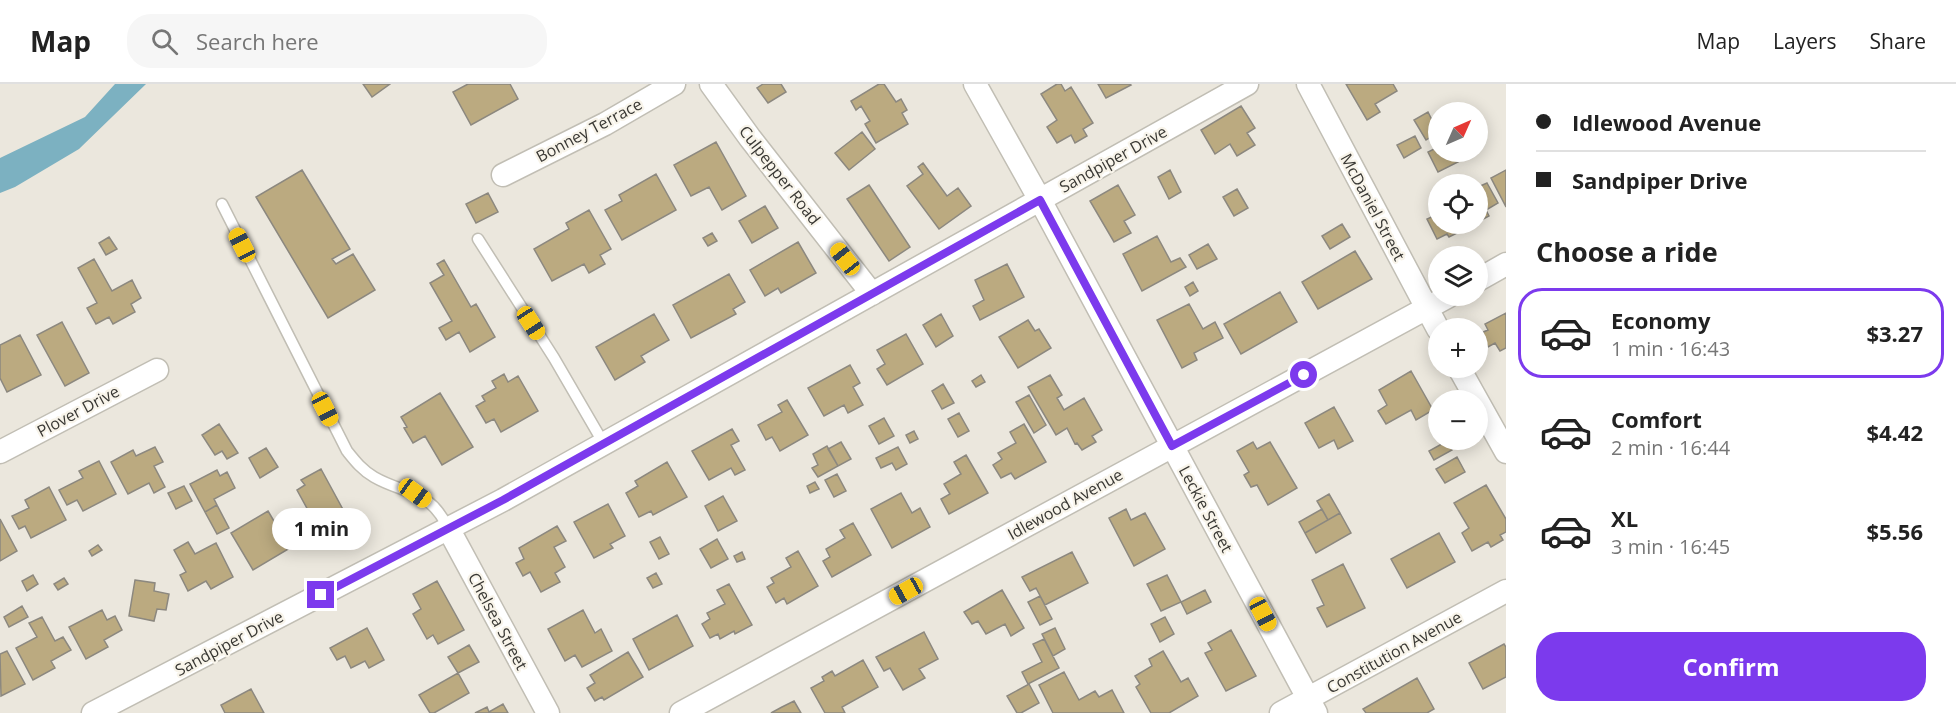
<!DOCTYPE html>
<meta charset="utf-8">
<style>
body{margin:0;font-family:"Open Sans",sans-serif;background:#f6f6f6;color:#222;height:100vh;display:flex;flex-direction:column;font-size:22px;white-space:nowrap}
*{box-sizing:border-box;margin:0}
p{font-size:20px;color:#767676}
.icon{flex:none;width:33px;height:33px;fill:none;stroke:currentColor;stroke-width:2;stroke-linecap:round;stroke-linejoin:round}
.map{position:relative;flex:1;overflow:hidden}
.drawer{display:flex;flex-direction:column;background:#fff;width:450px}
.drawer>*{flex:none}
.banner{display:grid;align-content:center;height:132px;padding:0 30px;background:#fff}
.needle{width:39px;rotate:45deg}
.controls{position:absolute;left:1428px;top:18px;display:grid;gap:12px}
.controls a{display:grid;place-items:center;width:60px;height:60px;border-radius:50%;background:#fff;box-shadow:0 3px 15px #0003;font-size:30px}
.end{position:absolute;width:27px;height:27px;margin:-14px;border:8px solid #7c3aed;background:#fff;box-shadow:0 0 0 3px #fff}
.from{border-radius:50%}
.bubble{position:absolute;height:42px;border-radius:21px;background:#fff;box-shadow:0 3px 15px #0003;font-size:20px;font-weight:700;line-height:42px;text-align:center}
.car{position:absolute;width:18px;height:36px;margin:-18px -9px;border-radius:8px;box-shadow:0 0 4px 2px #0007;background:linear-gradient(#f5c518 24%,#345 0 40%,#f5c518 0 76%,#345 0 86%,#f5c518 0)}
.banner b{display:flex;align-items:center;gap:21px;height:57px;font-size:22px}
.banner b+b{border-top:2px solid #e0e0e0}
.banner i{width:15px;height:15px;background:#222}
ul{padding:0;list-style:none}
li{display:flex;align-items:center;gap:18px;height:90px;margin:0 12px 9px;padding:0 18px;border:3px solid transparent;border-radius:24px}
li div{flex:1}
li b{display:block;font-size:22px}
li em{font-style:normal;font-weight:700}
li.current{border-color:#7c3aed}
li>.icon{width:54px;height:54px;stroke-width:1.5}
h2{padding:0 30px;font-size:27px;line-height:72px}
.button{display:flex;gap:12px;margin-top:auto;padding:12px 30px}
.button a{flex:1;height:69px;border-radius:24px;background:#7c3aed;color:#fff;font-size:24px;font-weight:700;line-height:69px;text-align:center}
header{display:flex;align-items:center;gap:36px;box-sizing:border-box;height:84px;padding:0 30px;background:#fff;border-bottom:2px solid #e0e0e0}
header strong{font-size:28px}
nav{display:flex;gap:33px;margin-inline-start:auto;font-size:21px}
.search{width:420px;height:54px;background:#f6f6f6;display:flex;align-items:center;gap:15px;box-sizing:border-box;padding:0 21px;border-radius:24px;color:#767676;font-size:22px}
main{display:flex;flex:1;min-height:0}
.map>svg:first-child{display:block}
.water{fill:#7cb1c1}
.building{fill:#bbaa80;stroke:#8c887f;stroke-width:1.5}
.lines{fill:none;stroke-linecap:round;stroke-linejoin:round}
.lane-casing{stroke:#c1beb4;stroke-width:13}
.street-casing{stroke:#c1beb4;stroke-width:25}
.lane{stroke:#fff;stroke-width:10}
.street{stroke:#fff;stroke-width:22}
.route{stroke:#7c3aed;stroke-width:8}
.labels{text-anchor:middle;stroke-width:4.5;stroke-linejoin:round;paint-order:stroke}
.street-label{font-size:16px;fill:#393834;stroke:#f8f4ea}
</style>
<header>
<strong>Map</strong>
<div class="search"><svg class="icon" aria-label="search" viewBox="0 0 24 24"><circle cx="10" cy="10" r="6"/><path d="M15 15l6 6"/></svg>Search here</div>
<nav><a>Map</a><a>Layers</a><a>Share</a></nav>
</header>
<main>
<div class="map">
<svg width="1506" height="629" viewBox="0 0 1506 629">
<rect width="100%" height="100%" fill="#ebe7dd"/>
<path class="water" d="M115 0H146L79 65 15 103 0 109V74L85 33Z"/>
<path class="building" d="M363 0H390L372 13Z
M468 0H510L518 15 471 41 453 8Z
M763 0H781L786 8 768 19 757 4Z
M879 0H884L896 18 901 15 907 26 902 29 908 40 876 59 865 40 870 37 861 22 856 26 851 17Z
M1057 0H1061L1065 7 1071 3 1093 39 1083 45 1087 52 1075 59 1071 51 1057 59 1047 43 1057 36 1041 10Z
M1098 0H1130L1131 1 1106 14Z
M1346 0H1393L1397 7 1375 20 1380 28 1367 36Z
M1241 22 1255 44 1247 49 1255 61 1237 72 1230 60 1215 70 1201 46Z
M1428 28 1438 48 1426 56 1414 36Z
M862 48 875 65 849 86 835 69Z
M1415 52 1421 64 1404 74 1397 61Z
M716 58 746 112 722 126 709 103 691 112 674 81Z
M1438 63V68H1453L1458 78 1438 88 1428 68Z
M923 79 947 112 958 104 971 122 939 145 907 102 923 90 918 83Z
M302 86 350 165 332 175 336 180 353 170 375 206 328 234 256 113Z
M1170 86 1181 108 1169 115 1158 93Z
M1506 86V123L1491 94Z
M656 90 676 126 622 156 605 126 622 117 619 111Z
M1487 99 1498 119 1486 126 1489 132 1478 138V103Z
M869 101 910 163 889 177 847 115Z
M1118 101 1135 131 1124 137 1131 149 1114 158 1090 117Z
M1237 105 1248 124 1234 132 1223 113Z
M488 109 498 128 476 139 466 120Z
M765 122 778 144 752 159 739 137Z
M1438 124V140H1475L1449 153 1447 150 1437 155 1427 135 1436 131 1433 127Z
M589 126 611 165 600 171 605 180 589 189 584 180 552 197 534 165 569 145 566 139Z
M1342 140 1350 153 1330 165 1322 152Z
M712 149 717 157 708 162 703 154Z
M1157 152 1171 178 1180 174 1186 183 1142 207 1123 170Z
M109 153 117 165 106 171 99 159Z
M798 158 816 189 781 209 778 204 765 212 750 186Z
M1208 160 1217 175 1197 185 1189 171Z
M1355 167 1372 195 1318 225 1302 198Z
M94 175 112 207 132 196 141 214 131 220 135 228 113 240 109 233 96 240 87 224 97 219 78 184Z
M444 176 471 223 476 220 495 253 470 268 459 248 446 256 439 244 452 237 430 199 444 191 437 180Z
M1007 180 1024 213 980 236 973 222 984 216 975 196Z
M729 190 745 218 733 225 736 230 691 254 673 221Z
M1193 198 1198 207 1190 212 1185 203Z
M1280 208 1297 238 1241 270 1224 240Z
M1189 220 1203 245 1215 238 1223 254 1194 269 1197 276 1182 284 1157 236Z
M1506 229V264L1500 267 1495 259 1488 263 1481 249 1488 246 1485 240Z
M654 230 669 256 641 272 645 278 615 296 596 263Z
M941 230 953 252 936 263 923 241Z
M1028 236 1035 247 1039 245 1051 264 1018 284 999 253Z
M62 238 89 289 65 302 37 251Z
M906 250 923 280 887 301 877 285 885 280 877 266Z
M20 251 41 291 7 308 0 294V261Z
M850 281 860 299 853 303 863 321 848 329 844 321 824 332 808 304Z
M1411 287 1433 326 1416 336 1411 326 1386 340 1378 327 1387 321 1379 306Z
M504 290 508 298 518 292 538 327 501 348 494 335 486 339 476 322 485 317 482 312 496 304 492 297Z
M981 291 985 298 976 303 972 297Z
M1050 291 1062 311 1057 314 1064 326 1084 314 1102 346 1092 352 1096 358 1082 366 1077 359 1075 360 1067 344 1056 351 1028 303Z
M943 300 954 319 942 325 932 307Z
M440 309 473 363 442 381 425 352 413 359 404 344 407 343 401 333Z
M1029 311 1046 341 1034 349 1016 318Z
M787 316 808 351 780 367 772 353 766 356 758 341 782 328 778 321Z
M1334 323 1353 357 1338 365 1334 356 1319 364 1305 339Z
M959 329 969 347 958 353 948 335Z
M884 334 894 352 879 360 869 342Z
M219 340 238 369 227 375 222 367 215 371 202 351Z
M1024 340 1046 378 1015 395 1011 389 1001 394 993 381 1002 375 998 369 1016 359 1010 348Z
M732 345 739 357 731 361 745 386 735 391 731 384 709 396 692 367Z
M914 347 918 355 910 359 906 351Z
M1447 357 1452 366 1434 376 1429 367Z
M841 358 851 375 838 382 828 365Z
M1253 358 1257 365 1270 358 1297 404 1268 421 1257 401 1251 403 1244 391 1249 388 1237 367Z
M827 362 838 382 818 393 812 384 818 381 813 370Z
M155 363 163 378 154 382 165 403 154 409 149 399 128 410 111 378 133 366 136 372Z
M898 363 907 380 896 386 892 379 881 384 876 374Z
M266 364 278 383 260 394 249 374Z
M966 371 988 409 949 430 941 415 950 410 944 400 961 390 954 378Z
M1457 373 1465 388 1445 399 1436 385Z
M99 377 116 410 83 427 77 416 67 421 59 406 83 394 79 387Z
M667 378 687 413 653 431 651 427 639 433 626 409 638 402 635 397Z
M321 385 346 431 331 439 327 432 315 439 297 406 305 401 301 396Z
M217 386 220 392 227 388 235 404 214 415 217 421 205 428 190 400Z
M837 390 846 407 834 413 825 396Z
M815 398 819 405 810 409 807 402Z
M1486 401 1506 435V448L1500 451 1503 456 1491 463 1488 458 1472 467 1462 449 1469 444 1454 419Z
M184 402 192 417 176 425 168 409Z
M49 403 66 436 31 454 25 442 19 445 12 432 29 424 25 416Z
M901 409 912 429 920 424 930 443 892 464 871 425Z
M1329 410 1340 429 1328 436 1317 417Z
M723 412 737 437 718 447 705 422Z
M608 420 625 452 610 460 613 464 594 474 574 438Z
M217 421 229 444 217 450 205 428Z
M1126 425 1131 436 1145 429 1165 465 1134 482 1109 434Z
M1322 425 1328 436 1305 449 1299 438Z
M268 427 290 464 253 486 231 449Z
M1340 429 1351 449 1316 469 1305 449Z
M0 435 17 467 0 477Z
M853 439 871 471 832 493 823 477 830 473 826 465 845 454 840 446Z
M557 442 566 457 554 463 565 483 555 489 560 498 541 508 530 488 523 492 516 479 524 475 519 464Z
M1439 449 1455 478 1407 504 1391 475Z
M660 453 669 470 659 475 650 458Z
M717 455 728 475 711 484 700 465Z
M188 458 195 470 216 459 233 493 211 505 206 497 188 507 180 491 186 488 174 466Z
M98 461 102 466 92 472 89 467Z
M798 467 818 502 787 520 784 514 776 519 767 503 774 499 771 494 791 483 786 474Z
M742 468 745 475 737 478 734 472Z
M1072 468 1088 499 1045 521 1036 504 1030 507 1022 493Z
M1343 480 1365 524 1327 543 1317 524 1324 521 1312 496Z
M656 489 662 500 653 504 647 494Z
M33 491 38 500 27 507 22 497Z
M1167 491 1181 518 1161 527 1147 500Z
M64 494 68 500 58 506 54 500Z
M135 496 155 499 154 507 169 510 166 526 157 525 154 537 129 532Z
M437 497 464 546 438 560 433 551 427 555 413 530 421 525 413 510Z
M729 500 752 541 735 550 734 547 720 555 718 550 710 554 702 540 710 535 707 529 725 520 717 506Z
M1002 506 1024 544 1011 552 1005 540 986 550 978 537 972 540 964 528Z
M1205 506 1211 518 1187 530 1181 518Z
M1040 512 1052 535 1040 541 1028 518Z
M22 522 28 533 9 543 4 533Z
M102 526 107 536 115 532 122 546 104 556 108 563 86 575 69 543Z
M583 526 595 549 601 545 612 567 582 583 575 571 565 577 548 545Z
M677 531 693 562 649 586 633 555Z
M42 533 55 557 63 553 71 566 51 577 55 584 33 596 16 564 37 553 29 539Z
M1165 533 1174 550 1160 558 1151 540Z
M367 544 384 576 369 584 365 577 351 584 345 572 337 576 330 564Z
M1055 544 1065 565 1053 572 1042 550Z
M1231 546 1256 592 1226 607 1205 569 1212 566 1208 559Z
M924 548 938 575 919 585 925 594 903 606 890 584 884 587 876 573Z
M1044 555 1059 584 1028 600 1022 588 1042 578 1033 560Z
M1504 560 1506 563V593L1483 605 1469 579Z
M469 561 479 578 458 589 448 573Z
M7 567 25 600 1 612 0 570Z
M1163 567 1181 598 1188 594 1198 612 1169 629H1151L1136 603 1140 600 1135 592 1152 582 1149 575Z
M628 568 643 593 604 616 602 613 595 617 587 604 595 599 590 591Z
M863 576 878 603 842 623 845 629H825L811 604 824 597 822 593 832 587 835 592Z
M1064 588 1079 616 1095 607 1099 613 1112 606 1124 629H1053L1039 601Z
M458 589 469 609 434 629H430L419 611Z
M1417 594 1434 625 1427 629H1366L1363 625Z
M1029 600 1039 619 1021 629H1017L1007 612Z
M251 605 264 629H225L221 621Z
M794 617 801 629H771L782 623Z
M503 620 508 629H475L487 623 489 628Z"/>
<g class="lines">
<defs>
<path id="lane" d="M222 120 347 367C355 377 362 386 374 393 405 411 429 404 448 444
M478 155 554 274 604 360"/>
<path id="street" d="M711 0 750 54 872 210
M975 0 1040 116 1316 629
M1308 0 1438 245
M503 91 605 40 674 0
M1478 196 1506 180
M1459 284 1506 368
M0 368 157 286
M448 444 548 629
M93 629 503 416 1247 0
M681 629 1449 212
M1281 629 1506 507"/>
</defs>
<use href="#lane" class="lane-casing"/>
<use href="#street" class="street-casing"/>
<use href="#lane" class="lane"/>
<use href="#street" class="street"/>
</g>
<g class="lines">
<path class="route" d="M321 511 503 416 1040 116 1172 362 1304 291"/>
</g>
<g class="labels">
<g class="street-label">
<text transform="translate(589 46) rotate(-28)" y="6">Bonney Terrace</text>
<text transform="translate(1113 75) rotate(-29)" y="6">Sandpiper Drive</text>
<text transform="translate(780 91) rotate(52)" y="6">Culpepper Road</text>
<text transform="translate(1373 123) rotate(62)" y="6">McDaniel Street</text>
<text transform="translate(78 327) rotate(-28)" y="6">Plover Drive</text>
<text transform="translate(1065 420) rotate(-29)" y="6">Idlewood Avenue</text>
<text transform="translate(1206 425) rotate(62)" y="6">Leckie Street</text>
<text transform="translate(498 537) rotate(62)" y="6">Chelsea Street</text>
<text transform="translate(229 559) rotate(-28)" y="6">Sandpiper Drive</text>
<text transform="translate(1394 568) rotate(-29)" y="6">Constitution Avenue</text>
</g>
</g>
</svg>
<div class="controls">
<a><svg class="needle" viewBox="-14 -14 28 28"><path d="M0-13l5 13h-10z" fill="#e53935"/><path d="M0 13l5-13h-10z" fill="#767676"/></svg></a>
<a><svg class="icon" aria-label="locate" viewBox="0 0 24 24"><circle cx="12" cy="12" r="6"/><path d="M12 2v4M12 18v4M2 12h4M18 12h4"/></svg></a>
<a><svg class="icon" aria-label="layers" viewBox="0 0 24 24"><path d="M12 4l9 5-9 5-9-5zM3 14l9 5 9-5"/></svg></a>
<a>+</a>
<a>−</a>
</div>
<i class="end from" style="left:1304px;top:291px"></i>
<i class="end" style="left:321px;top:511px"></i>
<div class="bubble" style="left:272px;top:424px;width:99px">1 min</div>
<i class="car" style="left:242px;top:161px;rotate:333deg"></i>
<i class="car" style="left:845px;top:175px;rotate:322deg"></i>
<i class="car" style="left:531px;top:239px;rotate:147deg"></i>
<i class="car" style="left:325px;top:325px;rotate:153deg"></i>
<i class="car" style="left:415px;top:409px;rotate:126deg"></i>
<i class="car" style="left:906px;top:507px;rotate:241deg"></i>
<i class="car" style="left:1263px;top:530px;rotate:152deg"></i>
</div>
<section class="drawer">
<div class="banner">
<b><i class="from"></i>Idlewood Avenue</b>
<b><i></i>Sandpiper Drive</b>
</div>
<h2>Choose a ride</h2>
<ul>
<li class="current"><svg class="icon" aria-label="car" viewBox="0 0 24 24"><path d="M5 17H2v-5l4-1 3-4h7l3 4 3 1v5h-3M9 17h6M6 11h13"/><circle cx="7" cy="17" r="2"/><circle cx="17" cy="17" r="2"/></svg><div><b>Economy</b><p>1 min · 16:43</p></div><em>$3.27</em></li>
<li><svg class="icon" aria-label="car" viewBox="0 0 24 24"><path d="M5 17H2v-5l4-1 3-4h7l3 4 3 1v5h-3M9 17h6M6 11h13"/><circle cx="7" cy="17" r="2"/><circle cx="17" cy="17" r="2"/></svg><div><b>Comfort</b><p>2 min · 16:44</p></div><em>$4.42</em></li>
<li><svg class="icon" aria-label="car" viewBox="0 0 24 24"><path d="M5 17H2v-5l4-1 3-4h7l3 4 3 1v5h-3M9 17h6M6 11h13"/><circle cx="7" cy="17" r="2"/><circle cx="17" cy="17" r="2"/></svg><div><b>XL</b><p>3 min · 16:45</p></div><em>$5.56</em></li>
</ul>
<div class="button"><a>Confirm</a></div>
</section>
</main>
